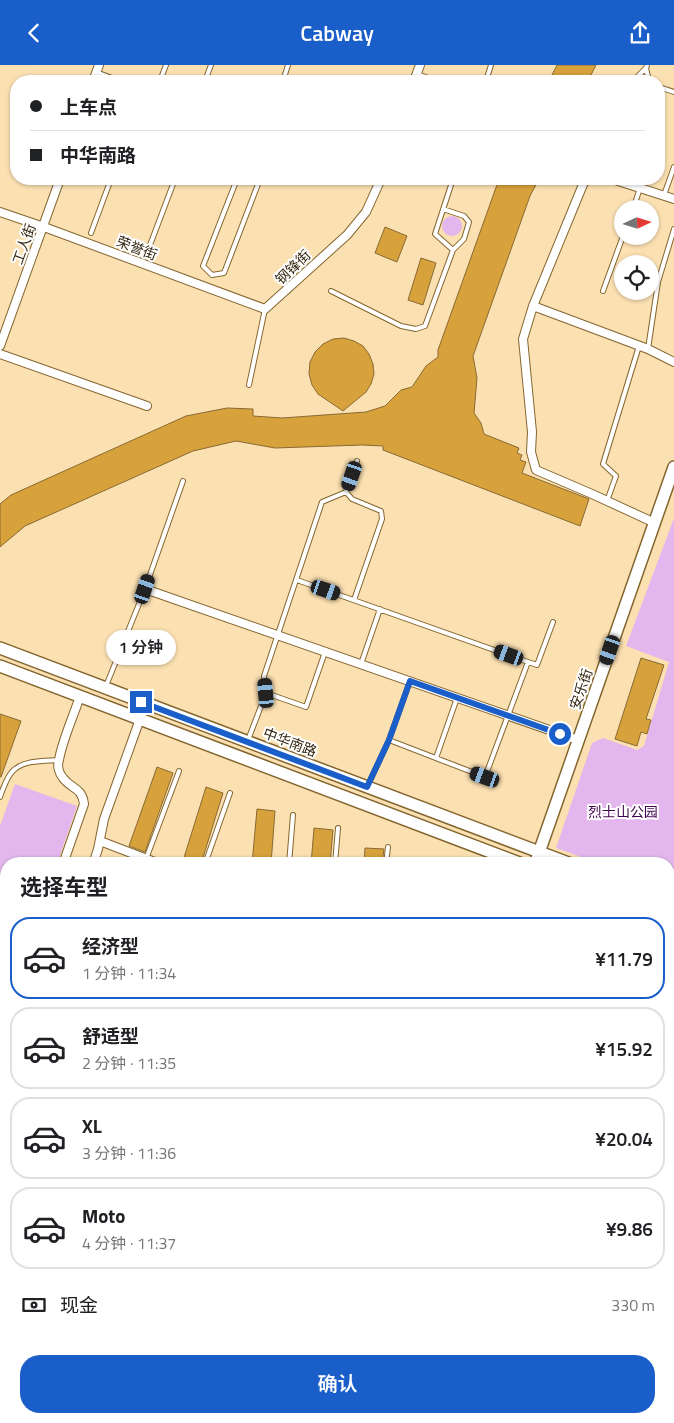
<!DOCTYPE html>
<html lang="zh">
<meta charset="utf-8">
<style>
body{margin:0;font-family:"Titillium Web","Noto Sans SC",sans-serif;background:#f6f6f6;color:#202124;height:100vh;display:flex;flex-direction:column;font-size:19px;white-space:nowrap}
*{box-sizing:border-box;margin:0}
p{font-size:16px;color:#757577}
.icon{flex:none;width:28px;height:28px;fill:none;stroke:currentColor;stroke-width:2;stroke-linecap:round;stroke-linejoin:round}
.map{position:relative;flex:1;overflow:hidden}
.panel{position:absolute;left:0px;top:792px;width:675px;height:566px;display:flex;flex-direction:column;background:#fff;border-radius:20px 20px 0 0;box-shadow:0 1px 4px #0004}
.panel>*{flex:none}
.top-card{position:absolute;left:10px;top:10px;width:655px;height:110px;border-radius:20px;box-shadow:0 1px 4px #0004;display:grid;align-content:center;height:110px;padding:0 20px;background:#fff}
.needle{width:32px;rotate:86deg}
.fabs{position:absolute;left:614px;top:135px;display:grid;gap:10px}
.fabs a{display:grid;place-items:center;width:45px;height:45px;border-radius:50%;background:#fff;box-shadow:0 1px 4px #0004;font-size:25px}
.end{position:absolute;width:22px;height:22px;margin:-11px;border:6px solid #195ec9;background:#fff;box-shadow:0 0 0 2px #fff}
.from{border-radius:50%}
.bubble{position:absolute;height:35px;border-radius:18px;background:#fff;box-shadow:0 1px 4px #0004;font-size:16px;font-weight:600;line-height:35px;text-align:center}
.car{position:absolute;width:15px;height:30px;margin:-15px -8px;border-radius:6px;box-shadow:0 0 4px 1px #0007;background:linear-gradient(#222 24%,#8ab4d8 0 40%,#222 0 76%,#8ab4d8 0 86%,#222 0)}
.top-card b{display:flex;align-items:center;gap:18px;height:48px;font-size:19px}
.top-card b+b{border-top:1px solid #e0e0e0}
.top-card i{width:12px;height:12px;background:#202124}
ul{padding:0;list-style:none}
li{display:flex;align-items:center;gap:15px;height:82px;margin:0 10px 8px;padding:0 10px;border:2px solid #e0e0e0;border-radius:20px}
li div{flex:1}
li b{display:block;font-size:19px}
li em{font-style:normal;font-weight:600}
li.on{border-color:#195ec9}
li>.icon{width:45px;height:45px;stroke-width:1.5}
h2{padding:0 20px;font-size:22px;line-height:60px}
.pay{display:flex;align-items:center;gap:12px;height:55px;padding:0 20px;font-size:19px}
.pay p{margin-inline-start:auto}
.action{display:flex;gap:10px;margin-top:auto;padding:10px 20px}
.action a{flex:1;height:58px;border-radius:20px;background:#195ec9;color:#fff;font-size:20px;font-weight:600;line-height:58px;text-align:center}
header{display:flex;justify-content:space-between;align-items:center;height:65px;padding:0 20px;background:#195ec9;color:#fff;font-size:22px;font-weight:600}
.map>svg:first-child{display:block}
.green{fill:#e3b7ed}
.building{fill:#d7a13b;stroke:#896a33}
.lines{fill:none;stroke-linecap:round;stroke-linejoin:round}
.lane-casing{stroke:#84652e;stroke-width:6}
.street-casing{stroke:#84652e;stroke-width:10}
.secondary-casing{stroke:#84652e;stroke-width:14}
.primary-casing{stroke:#668052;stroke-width:15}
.lane{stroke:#fff;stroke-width:4}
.street{stroke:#fff;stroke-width:8}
.secondary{stroke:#fff;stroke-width:11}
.primary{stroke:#b4d0ad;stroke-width:12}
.route{stroke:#195ec9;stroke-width:6}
.labels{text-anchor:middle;stroke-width:4;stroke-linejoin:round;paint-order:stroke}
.street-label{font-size:14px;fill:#32250e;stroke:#fff}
.park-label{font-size:14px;fill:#440651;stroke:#fff}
</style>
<header><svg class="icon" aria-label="back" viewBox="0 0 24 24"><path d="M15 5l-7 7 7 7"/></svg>Cabway<svg class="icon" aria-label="share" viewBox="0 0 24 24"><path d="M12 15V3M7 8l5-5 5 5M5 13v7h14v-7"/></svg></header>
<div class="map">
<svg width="674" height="1358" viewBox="0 0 674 1358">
<rect width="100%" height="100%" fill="#fbe0b2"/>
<path class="green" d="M442 161a10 10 0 1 1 20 0a10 10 0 1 1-20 0Z
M674 453V825L669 823V799H601L556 783 592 678 603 673 637 685 644 681 669 597 626 581Z
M15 719 77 741 57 799H6V924L0 922V761Z"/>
<path class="building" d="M557 0H596L588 16H549Z
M499 114H539L530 131 473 291 477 313 474 348 481 358 484 369 519 383 517 388 522 390 520 395 526 397 522 408 589 434 580 461 383 385V381L362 380 275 383 236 376 193 386 25 461 0 482V439L11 430 186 351 227 343 253 344V351L282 353 366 347 385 341 401 325 412 322 426 301 438 292V285Z
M385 162 407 171 397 197 375 188Z
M421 193 436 198 423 240 408 235Z
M344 273 354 276 363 281 369 289 373 299 374 309 371 319 366 327 343 346 318 329 312 320 309 309 310 297 315 287 323 279 333 274Z
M641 593 664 600 646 654 651 655 647 669 641 667 637 681 615 674Z
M0 649 21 656 1 712H0Z
M157 702 173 708 145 787 129 781Z
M206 722 223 728 201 799H182Z
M257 744 275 746 271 799H252Z
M314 763 333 765 330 799H311Z
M365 783 384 784 382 799H364Z"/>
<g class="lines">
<defs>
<path id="lane" d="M647 0 646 3 649 16
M96 7 120 16
M417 9 437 16
M160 16 166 0
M205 16 211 0
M283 16 288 0
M486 16 491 0
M633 16 646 3
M659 22 674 27
M237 114 203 201 212 210 224 208 260 114
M664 130 674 102
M443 144 464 151 469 157 464 174 453 185
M633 144 640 123
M91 168 111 114
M147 188 175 114
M331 226 401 261 416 264 425 261 453 185 435 169 453 114
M603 226 623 171
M648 284 658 217 674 164
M249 320 265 244
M346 427 352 434 381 446 382 454 354 535
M607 436 616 411 603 399 639 281
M297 515 528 597
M361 599 380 544
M106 621 145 524 183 416
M266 628 306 642 325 587
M248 675 266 628 264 611 322 437 346 427 357 396
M389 675 410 616
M436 693 457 633
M368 720 389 675 485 712 528 597 537 600 553 557
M0 732C3 723 8 709 15 704 26 695 45 696 58 695
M146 794 179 706
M205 799 230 728
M289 799 293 750
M335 799 338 763
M386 799 388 782"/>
<path id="street" d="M93 16 99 0
M414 16 420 0
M591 114 584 117 533 241 523 274 532 367 531 387 536 405 592 429 655 458
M612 114 674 134
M0 147 44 162 265 244 347 170 366 147 381 114
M533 241 648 284 674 297
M0 281 60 114
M0 289 147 341
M145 524 578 675
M100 776 160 799
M63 799 84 739C82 722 71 724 63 713 59 708 57 701 59 695 62 676 74 650 80 631
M93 799 98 784 104 754 140 654
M0 975 6 958
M669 1023 674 1025
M0 1058 6 1040
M669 1307 674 1308"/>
<path id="secondary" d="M0 583 571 799
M0 601 522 799
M535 799 674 402
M669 834 674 836
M669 855 674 857
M318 1358 320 1352"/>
<path id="primary" d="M8 1352 24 1358"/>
</defs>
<use href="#lane" class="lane-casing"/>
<use href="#street" class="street-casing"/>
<use href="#secondary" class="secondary-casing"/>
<use href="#primary" class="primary-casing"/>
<use href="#lane" class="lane"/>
<use href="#street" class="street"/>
<use href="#secondary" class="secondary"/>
<use href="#primary" class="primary"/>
</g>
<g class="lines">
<path class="route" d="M141 637 367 722 389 675 410 616 560 669"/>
</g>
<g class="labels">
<g class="street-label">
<text transform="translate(24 179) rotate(-70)" y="5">工人街</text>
<text transform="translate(137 183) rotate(21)" y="5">荣誉街</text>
<text transform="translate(293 202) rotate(-44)" y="5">钢锋街</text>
<text transform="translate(581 624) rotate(-71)" y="5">安乐街</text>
<text transform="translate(290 677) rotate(21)" y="5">中华南路</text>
</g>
<g class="park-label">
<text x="623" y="752">烈士山公园</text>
</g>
</g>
</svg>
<div class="fabs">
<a><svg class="needle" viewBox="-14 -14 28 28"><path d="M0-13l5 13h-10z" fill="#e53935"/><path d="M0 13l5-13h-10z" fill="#757577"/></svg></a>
<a><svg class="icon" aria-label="locate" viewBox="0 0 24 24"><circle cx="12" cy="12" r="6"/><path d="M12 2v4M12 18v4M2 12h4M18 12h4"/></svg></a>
</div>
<i class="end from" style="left:560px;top:669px"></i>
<i class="end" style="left:141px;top:637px"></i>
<div class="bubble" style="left:106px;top:565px;width:70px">1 分钟</div>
<i class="car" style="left:352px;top:411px;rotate:199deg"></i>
<i class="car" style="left:145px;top:524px;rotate:19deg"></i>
<i class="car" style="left:326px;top:525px;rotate:109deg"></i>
<i class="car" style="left:610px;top:585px;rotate:199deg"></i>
<i class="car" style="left:509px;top:590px;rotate:290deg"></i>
<i class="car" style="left:266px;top:628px;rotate:355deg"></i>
<i class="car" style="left:485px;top:712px;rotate:290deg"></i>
<div class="top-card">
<b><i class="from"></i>上车点</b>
<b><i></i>中华南路</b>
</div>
<section class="panel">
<h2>选择车型</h2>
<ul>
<li class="on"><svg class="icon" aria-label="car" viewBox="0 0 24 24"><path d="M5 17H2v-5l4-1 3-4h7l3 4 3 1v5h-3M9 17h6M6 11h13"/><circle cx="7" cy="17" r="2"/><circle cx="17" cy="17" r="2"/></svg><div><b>经济型</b><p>1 分钟 · 11:34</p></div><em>¥11.79</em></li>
<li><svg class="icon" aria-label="car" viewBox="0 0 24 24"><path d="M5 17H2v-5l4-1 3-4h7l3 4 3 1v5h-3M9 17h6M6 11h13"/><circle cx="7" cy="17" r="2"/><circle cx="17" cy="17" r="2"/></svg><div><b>舒适型</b><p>2 分钟 · 11:35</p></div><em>¥15.92</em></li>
<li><svg class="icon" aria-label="car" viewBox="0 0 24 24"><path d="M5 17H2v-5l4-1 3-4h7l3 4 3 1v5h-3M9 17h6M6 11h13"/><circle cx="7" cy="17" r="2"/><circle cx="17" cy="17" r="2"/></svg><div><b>XL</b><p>3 分钟 · 11:36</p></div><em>¥20.04</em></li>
<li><svg class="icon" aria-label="car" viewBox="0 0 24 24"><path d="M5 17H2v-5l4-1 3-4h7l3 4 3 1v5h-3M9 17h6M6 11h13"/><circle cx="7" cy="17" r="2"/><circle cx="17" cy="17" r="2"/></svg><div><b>Moto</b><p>4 分钟 · 11:37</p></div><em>¥9.86</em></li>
</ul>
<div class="pay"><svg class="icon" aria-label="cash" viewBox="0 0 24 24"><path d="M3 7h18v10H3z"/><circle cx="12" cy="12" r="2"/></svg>现金<p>330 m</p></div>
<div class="action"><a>确认</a></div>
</section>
</div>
